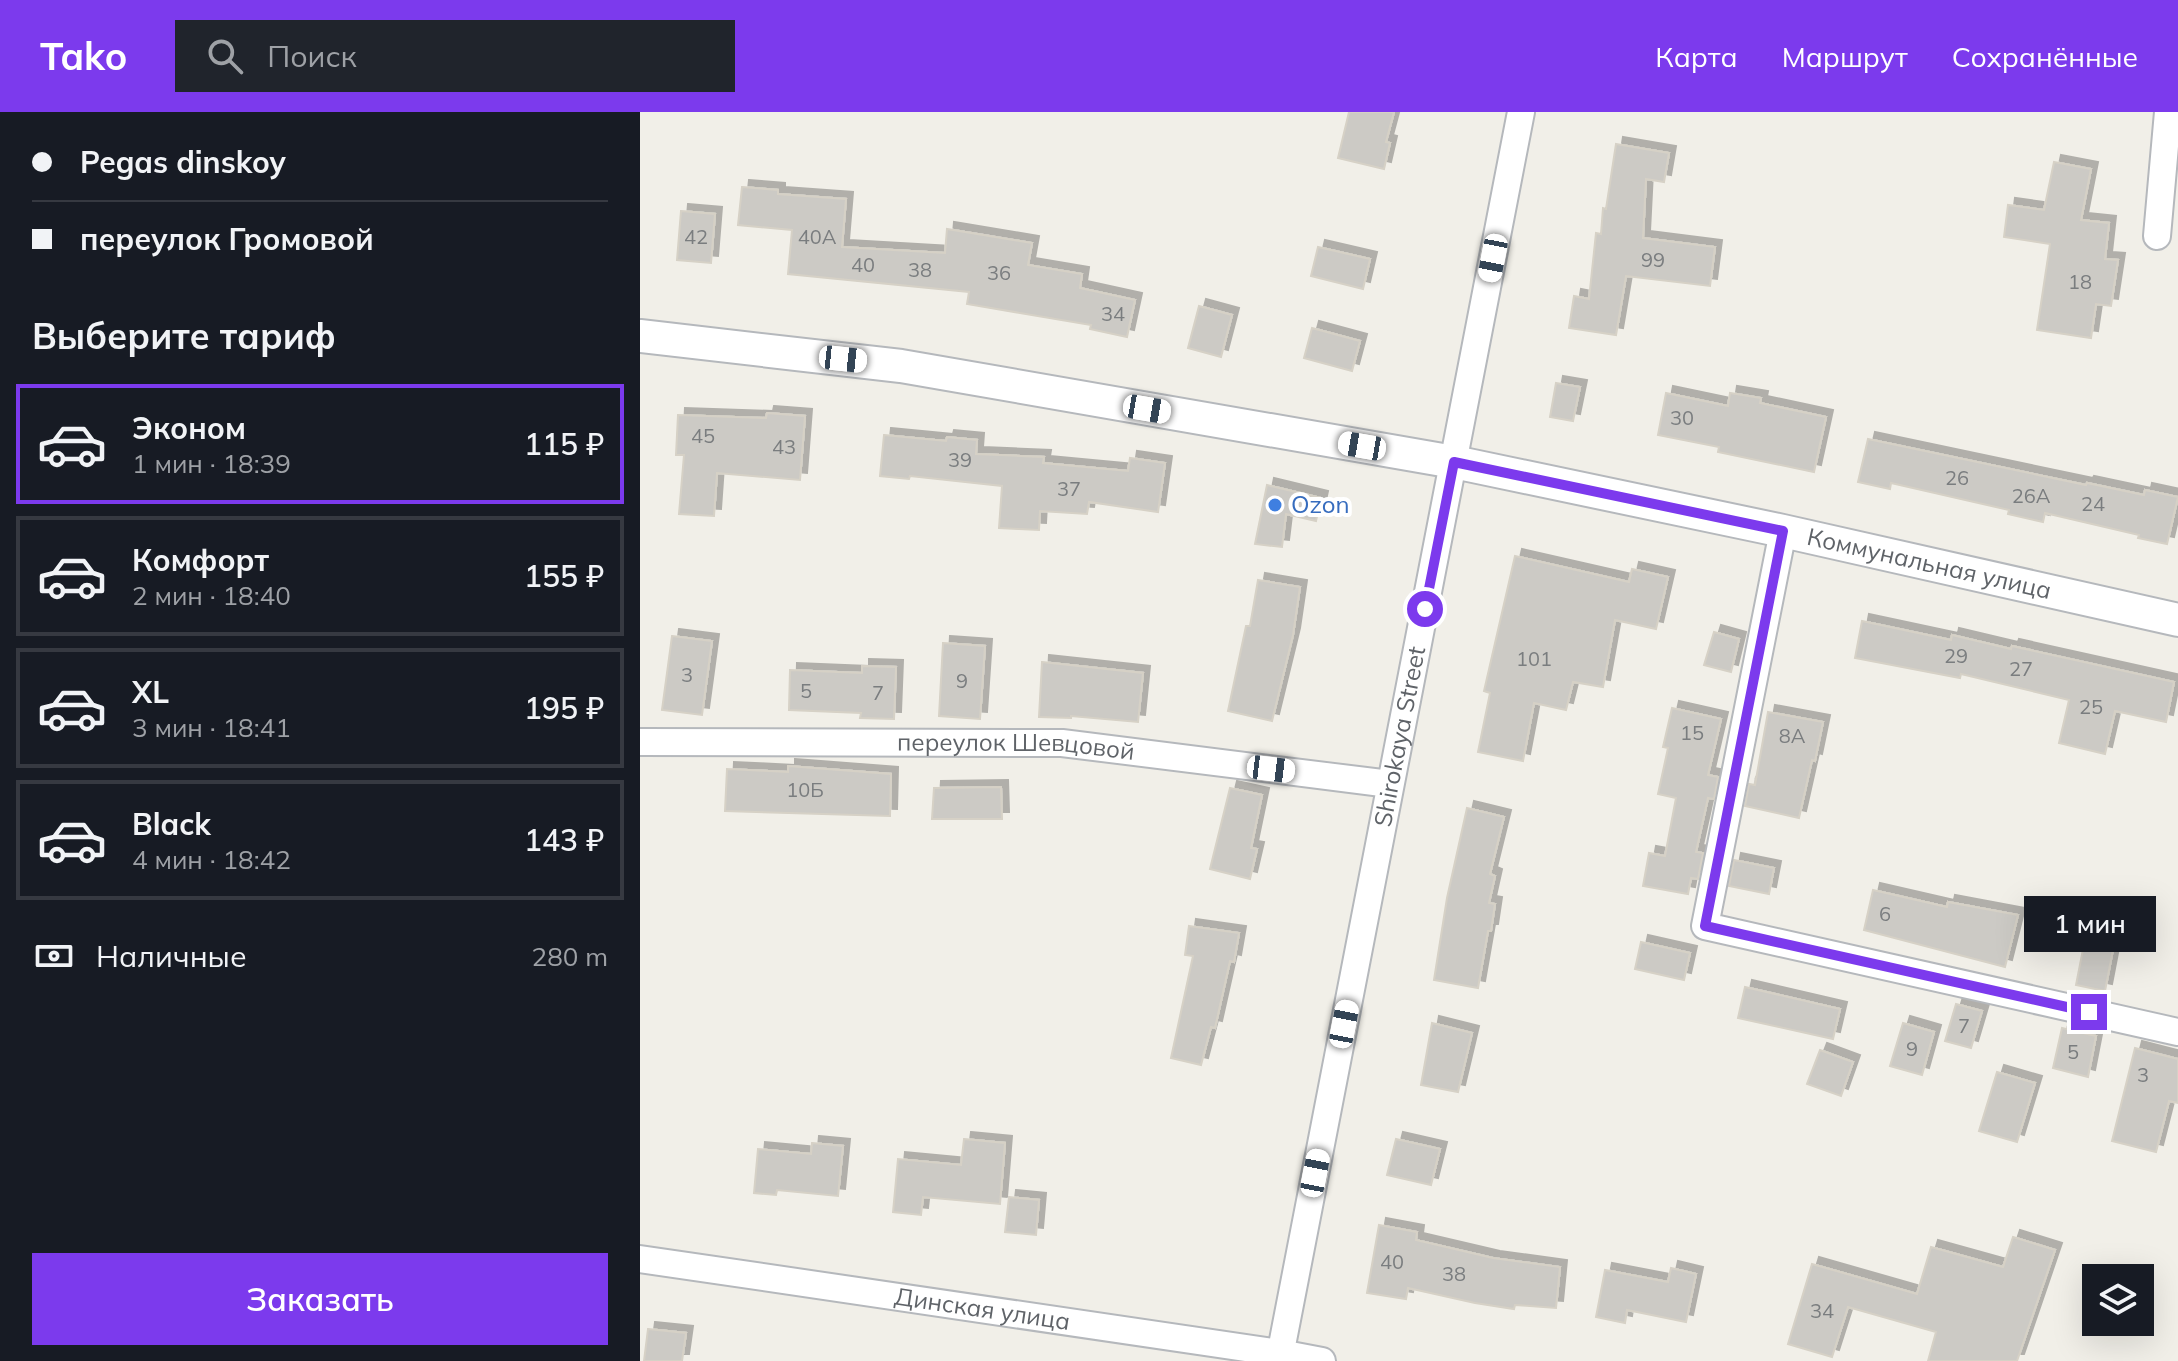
<!DOCTYPE html>
<html lang="ru">
<meta charset="utf-8">
<style>
body{margin:0;font-family:Mulish,sans-serif;background:#20242c;color:#f1f3f6;height:100vh;display:flex;flex-direction:column;font-size:30px;white-space:nowrap}
*{box-sizing:border-box;margin:0}
p{font-size:26px;color:#9ea1a6}
.icon{flex:none;width:44px;height:44px;fill:none;stroke:currentColor;stroke-width:2;stroke-linecap:round;stroke-linejoin:round}
.map{position:relative;flex:1;overflow:hidden}
.panel{display:flex;flex-direction:column;background:#171b24;width:640px}
.panel>*{flex:none}
.banner{display:grid;align-content:center;height:176px;padding:0 32px;background:#171b24}
.buttons{position:absolute;left:1442px;top:1152px;display:grid;gap:16px}
.buttons a{display:grid;place-items:center;width:72px;height:72px;border-radius:0px;background:#171b24;box-shadow:0 8px 32px #0002;font-size:40px}
.end{position:absolute;width:36px;height:36px;margin:-18px;border:10px solid #7c3aed;background:#fff;box-shadow:0 0 0 4px #fff}
.from{border-radius:50%}
.bubble{position:absolute;height:56px;border-radius:0px;background:#171b24;box-shadow:0 8px 32px #0002;font-size:26px;font-weight:600;line-height:56px;text-align:center}
.car{position:absolute;width:24px;height:48px;margin:-24px -12px;border-radius:10px;box-shadow:0 0 6px 2px #0007;background:linear-gradient(#fff 24%,#345 0 40%,#fff 0 76%,#345 0 86%,#fff 0)}
.banner b{display:flex;align-items:center;gap:28px;height:76px;font-size:30px}
.banner b+b{border-top:2px solid #363941}
.banner i{width:20px;height:20px;background:#f1f3f6}
ul{padding:0;list-style:none}
li{display:flex;align-items:center;gap:24px;height:120px;margin:0 16px 12px;padding:0 16px;border:4px solid #363941;border-radius:0px}
li div{flex:1}
li b{display:block;font-size:30px}
li em{font-style:normal;font-weight:600}
li.on{border-color:#7c3aed}
li>.icon{width:72px;height:72px;stroke-width:1.5}
h2{padding:0 32px;font-size:36px;line-height:96px}
.pay{display:flex;align-items:center;gap:20px;height:88px;padding:0 32px;font-size:30px}
.pay p{margin-inline-start:auto}
.primary-button{display:flex;gap:16px;margin-top:auto;padding:16px 32px}
.primary-button a{flex:1;height:92px;border-radius:0px;background:#7c3aed;color:#fff;font-size:32px;font-weight:600;line-height:92px;text-align:center}
header{display:flex;align-items:center;gap:48px;box-sizing:border-box;height:112px;padding:0 40px;background:#7c3aed;color:#fff}
header strong{font-size:38px}
nav{display:flex;gap:44px;margin-inline-start:auto;font-size:28px}
.search{width:560px;height:72px;background:#20242c;display:flex;align-items:center;gap:20px;box-sizing:border-box;padding:0 28px;border-radius:0px;color:#9ea1a6;font-size:30px}
main{display:flex;flex:1;min-height:0}
.map>svg:first-child{display:block}
.building{fill:#cccac5;stroke:#d6d1c6;stroke-width:2;filter:url(#shadow)}
.lines{fill:none;stroke-linecap:round;stroke-linejoin:round}
.minor-casing{stroke:#b5b8bc;stroke-width:30}
.tertiary-casing{stroke:#b5b8bc;stroke-width:36}
.minor{stroke:#fff;stroke-width:26}
.tertiary{stroke:#fff;stroke-width:32}
.route{stroke:#7c3aed;stroke-width:10}
.shop-dot{fill:#3f7fe0;stroke:#fff;stroke-width:3}
.labels{text-anchor:middle;stroke-width:8;stroke-linejoin:round;paint-order:stroke}
.number-label{font-size:20px;fill:#7a7d7f}
.shop-label{font-size:24px;fill:#366cbe;stroke:#fff;text-anchor:start}
.street-label{font-size:24px;fill:#5f6368;stroke:#fff}
</style>
<header>
<strong>Tako</strong>
<div class="search"><svg class="icon" aria-label="search" viewBox="0 0 24 24"><circle cx="10" cy="10" r="6"/><path d="M15 15l6 6"/></svg>Поиск</div>
<nav><a>Карта</a><a>Маршрут</a><a>Сохранённые</a></nav>
</header>
<main>
<section class="panel">
<div class="banner">
<b><i class="from"></i>Pegas dinskoy</b>
<b><i></i>переулок Громовой</b>
</div>
<h2>Выберите тариф</h2>
<ul>
<li class="on"><svg class="icon" aria-label="car" viewBox="0 0 24 24"><path d="M5 17H2v-5l4-1 3-4h7l3 4 3 1v5h-3M9 17h6M6 11h13"/><circle cx="7" cy="17" r="2"/><circle cx="17" cy="17" r="2"/></svg><div><b>Эконом</b><p>1 мин · 18:39</p></div><em>115 ₽</em></li>
<li><svg class="icon" aria-label="car" viewBox="0 0 24 24"><path d="M5 17H2v-5l4-1 3-4h7l3 4 3 1v5h-3M9 17h6M6 11h13"/><circle cx="7" cy="17" r="2"/><circle cx="17" cy="17" r="2"/></svg><div><b>Комфорт</b><p>2 мин · 18:40</p></div><em>155 ₽</em></li>
<li><svg class="icon" aria-label="car" viewBox="0 0 24 24"><path d="M5 17H2v-5l4-1 3-4h7l3 4 3 1v5h-3M9 17h6M6 11h13"/><circle cx="7" cy="17" r="2"/><circle cx="17" cy="17" r="2"/></svg><div><b>XL</b><p>3 мин · 18:41</p></div><em>195 ₽</em></li>
<li><svg class="icon" aria-label="car" viewBox="0 0 24 24"><path d="M5 17H2v-5l4-1 3-4h7l3 4 3 1v5h-3M9 17h6M6 11h13"/><circle cx="7" cy="17" r="2"/><circle cx="17" cy="17" r="2"/></svg><div><b>Black</b><p>4 мин · 18:42</p></div><em>143 ₽</em></li>
</ul>
<div class="pay"><svg class="icon" aria-label="cash" viewBox="0 0 24 24"><path d="M3 7h18v10H3z"/><circle cx="12" cy="12" r="2"/></svg>Наличные<p>280 m</p></div>
<div class="primary-button"><a>Заказать</a></div>
</section>
<div class="map">
<svg width="1538" height="1249" viewBox="0 0 1538 1249">
<defs>
<filter id="shadow"><feDropShadow dx="7" dy="-7" stdDeviation="0" flood-color="#0004"/></filter>
</defs>
<rect width="100%" height="100%" fill="#f1efe8"/>
<path class="building" d="M709 0H754L746 30 750 31 744 57 698 46Z
M976 32 1029 41 1024 70 1006 67 1003 126 1075 135 1070 174 986 164 976 223 929 216 934 184 949 187 956 121 961 122 963 96 966 97Z
M1414 50 1451 57 1441 108 1469 111 1465 147 1478 148 1471 194 1456 192 1451 226 1397 218 1410 132 1364 125 1368 93 1404 98Z
M102 75 138 78V82L206 87 202 135 305 141 307 117 392 131 388 153 442 162 440 176 495 188 487 225 450 217 451 213 327 192 329 180 148 162 152 118 98 113Z
M41 99 75 102 71 151 37 148Z
M678 135 730 147 723 177 671 164Z
M559 194 592 203 581 245 548 236Z
M672 216 720 229 712 259 664 246Z
M916 271 940 275 933 309 910 305Z
M1026 281 1088 294 1090 281 1121 286 1120 291 1186 305 1174 360 1078 340 1079 335 1018 323Z
M127 301 165 304 160 368 77 361 74 404 39 402 44 343H36L38 303 126 306Z
M244 323 306 329 307 325 337 328 336 342 404 345 403 351 488 359 490 346 525 351 518 400 449 390 447 402 400 399 399 418 359 416 362 374 270 364 269 367 240 364Z
M1228 327 1446 373 1447 371 1504 383 1505 378 1538 385 1527 432 1498 426 1499 423 1405 401 1403 410 1368 402 1369 398 1251 371 1250 377 1218 370Z
M627 373 681 386 676 409 646 402 642 435 615 432Z
M875 444 989 470 992 457 1028 465 1016 517 975 508 963 575 933 570 926 598 894 591 883 649 838 640 850 581 844 579Z
M618 468 660 475 653 523 632 609 588 599 606 514H610Z
M1222 509 1311 528 1312 523 1371 537 1372 534 1534 570 1526 610 1475 599 1465 642 1419 631 1429 588 1321 562 1320 566 1215 546Z
M1074 520 1099 527 1091 560 1064 553Z
M32 524 72 529 62 603 22 598Z
M303 531 345 534 340 607 299 604Z
M402 550 503 561 498 610 431 604V606L399 605Z
M222 554 256 555 254 607 220 606 221 601 149 598 150 558 222 561Z
M1032 596 1081 607 1068 663 1078 665 1074 687 1068 686 1056 740 1063 741 1058 767 1051 766 1048 782 1003 774 1009 741 1025 744 1036 686 1018 682 1028 636 1023 635Z
M1128 600 1183 610 1175 649 1172 648 1159 706 1105 694 1109 672 1115 673Z
M148 654 251 662 250 704 85 699 87 657 148 660Z
M361 675 362 707H292L294 676Z
M590 676 622 683 611 736 617 737 610 767 570 757Z
M827 696 864 705 850 762 855 764 849 791 855 792 851 819H848L838 876 794 868 807 786Z
M1094 748 1134 756 1129 782 1089 774Z
M1233 778 1307 795 1308 790 1378 803 1365 855 1224 818Z
M549 814 599 821 594 850 590 849 575 916 571 915 561 953 531 946 553 844 545 843Z
M1446 822 1475 827 1465 879 1436 873Z
M1001 830 1050 841 1044 868 995 857Z
M1105 875 1200 897 1193 927 1098 906Z
M1316 892 1342 899 1331 936 1305 929Z
M792 911 832 921 818 980 781 973Z
M1263 911 1294 920 1282 963 1250 954Z
M1422 916 1456 924 1448 965 1413 956Z
M1495 936 1538 947V991L1529 989 1516 1040 1472 1029Z
M1180 938 1213 950 1201 984 1167 972Z
M1357 960 1395 971 1377 1030 1339 1019Z
M324 1027 365 1031 360 1092 283 1085 281 1103 253 1100 258 1047 321 1053Z
M756 1027 800 1037 791 1073 747 1063Z
M172 1031 203 1034 198 1084 137 1078 136 1083 114 1081 118 1037 171 1042Z
M369 1085 399 1088 396 1123 365 1120Z
M739 1113 777 1120 776 1128 853 1146 920 1155 916 1196 875 1193 874 1197 835 1191 768 1176 766 1187 727 1181Z
M1373 1125 1415 1138 1377 1249H1288L1296 1220 1208 1195 1192 1245 1148 1232 1172 1152 1277 1182 1291 1135 1363 1155Z
M1031 1156 1056 1162 1046 1210 987 1198 985 1211 956 1205 965 1158 1028 1170Z
M8 1217 46 1221 42 1249H4Z"/>
<g class="lines">
<defs>
<g id="minor">
<path d="M1517 124 1528 0"/>
<path d="M1143 419 1065 814 1538 920"/>
<path id="s1" d="M0 630 422 631 750 672"/>
<path id="s2" d="M0 1147 640 1241 682 1249"/>
<path id="s3" d="M639 1249 881 0"/>
</g>
<g id="tertiary">
<path id="s4" d="M0 224 261 254 814 350 1143 419 1538 508"/>
</g>
</defs>
<use href="#minor" class="minor-casing"/>
<use href="#tertiary" class="tertiary-casing"/>
<use href="#minor" class="minor"/>
<use href="#tertiary" class="tertiary"/>
</g>
<g class="lines">
<path class="route" d="M785 497 814 350 1143 419 1065 814 1449 900"/>
</g>
<circle class="shop-dot" cx="635" cy="393" r="8"/>
<g class="labels">
<g class="number-label">
<text x="56" y="132">42</text>
<text x="177" y="132">40А</text>
<text x="1013" y="155">99</text>
<text x="223" y="160">40</text>
<text x="280" y="165">38</text>
<text x="359" y="168">36</text>
<text x="1440" y="177">18</text>
<text x="473" y="209">34</text>
<text x="1042" y="313">30</text>
<text x="63" y="331">45</text>
<text x="144" y="342">43</text>
<text x="320" y="355">39</text>
<text x="1317" y="373">26</text>
<text x="429" y="384">37</text>
<text x="1391" y="391">26А</text>
<text x="1453" y="399">24</text>
<text x="1316" y="551">29</text>
<text x="894" y="554">101</text>
<text x="1381" y="564">27</text>
<text x="47" y="570">3</text>
<text x="322" y="576">9</text>
<text x="166" y="586">5</text>
<text x="238" y="588">7</text>
<text x="1451" y="602">25</text>
<text x="1052" y="628">15</text>
<text x="1152" y="631">8А</text>
<text x="165" y="685">10Б</text>
<text x="1245" y="809">6</text>
<text x="1324" y="921">7</text>
<text x="1272" y="944">9</text>
<text x="1433" y="947">5</text>
<text x="1503" y="970">3</text>
<text x="752" y="1157">40</text>
<text x="814" y="1169">38</text>
<text x="1182" y="1206">34</text>
</g>
<g class="shop-label">
<text x="651" y="401">Ozon</text>
</g>
<g class="street-label">
<text dy="8" stroke="none"><textPath href="#s4" startOffset="1310">Коммунальная улица</textPath></text>
<text dy="8" stroke="none"><textPath href="#s3" startOffset="636">Shirokaya Street</textPath></text>
<text dy="8" stroke="none"><textPath href="#s1" startOffset="376">переулок Шевцовой</textPath></text>
<text dy="8" stroke="none"><textPath href="#s2" startOffset="346">Динская улица</textPath></text>
</g>
</g>
</svg>
<div class="buttons">
<a><svg class="icon" aria-label="layers" viewBox="0 0 24 24"><path d="M12 4l9 5-9 5-9-5zM3 14l9 5 9-5"/></svg></a>
</div>
<i class="end from" style="left:785px;top:497px"></i>
<i class="end" style="left:1449px;top:900px"></i>
<div class="bubble" style="left:1384px;top:784px;width:132px">1 мин</div>
<i class="car" style="left:853px;top:146px;rotate:191deg"></i>
<i class="car" style="left:203px;top:247px;rotate:96deg"></i>
<i class="car" style="left:507px;top:297px;rotate:100deg"></i>
<i class="car" style="left:722px;top:334px;rotate:280deg"></i>
<i class="car" style="left:631px;top:657px;rotate:97deg"></i>
<i class="car" style="left:704px;top:912px;rotate:11deg"></i>
<i class="car" style="left:675px;top:1061px;rotate:11deg"></i>
</div>
</main>
